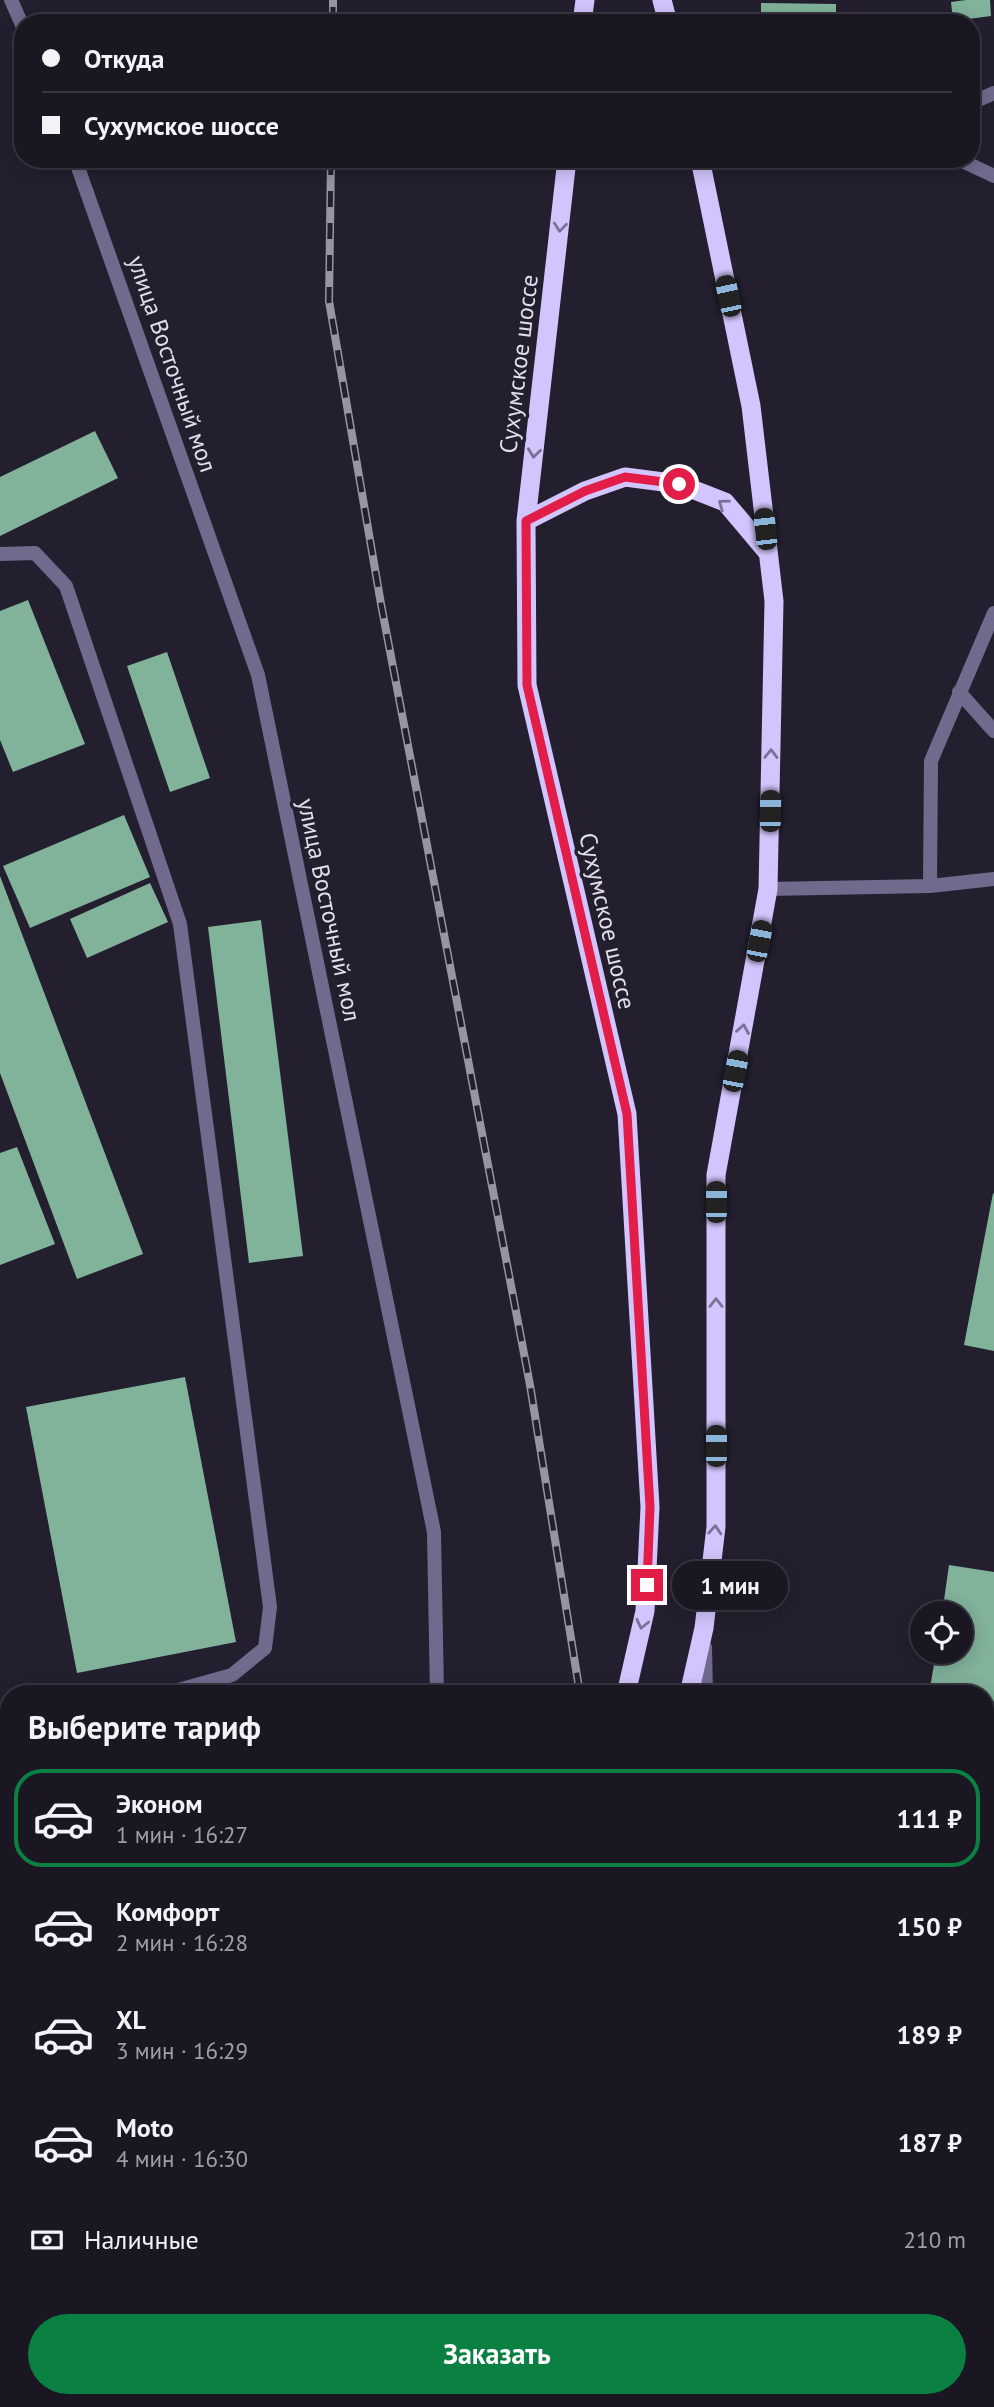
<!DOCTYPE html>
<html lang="ru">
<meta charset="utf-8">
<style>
body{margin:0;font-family:"PT Sans",sans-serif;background:#23202b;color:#f1f3f6;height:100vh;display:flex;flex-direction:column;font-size:26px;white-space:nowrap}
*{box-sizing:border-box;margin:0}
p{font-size:23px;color:#9f9fa6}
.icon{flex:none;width:38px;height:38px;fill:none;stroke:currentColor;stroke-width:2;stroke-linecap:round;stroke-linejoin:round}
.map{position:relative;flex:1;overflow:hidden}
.panel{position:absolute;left:0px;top:1685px;width:994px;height:723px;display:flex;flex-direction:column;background:#1a1723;border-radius:28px 28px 0 0;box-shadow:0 4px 18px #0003,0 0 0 2px #383641}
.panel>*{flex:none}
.guide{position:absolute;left:14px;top:14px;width:966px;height:154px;border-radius:28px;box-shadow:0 4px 18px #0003,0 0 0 2px #383641;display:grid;align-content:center;height:154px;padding:0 28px;background:#1a1723}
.buttons{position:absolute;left:910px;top:1601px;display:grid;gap:14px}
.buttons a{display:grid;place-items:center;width:63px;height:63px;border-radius:50%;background:#1a1723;box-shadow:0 4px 18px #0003,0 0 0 2px #383641;font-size:35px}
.end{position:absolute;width:32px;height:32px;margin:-16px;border:9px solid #e11d48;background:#fff;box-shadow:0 0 0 4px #fff}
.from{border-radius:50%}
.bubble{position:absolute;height:49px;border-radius:24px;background:#1a1723;box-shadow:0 4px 18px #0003,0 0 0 2px #383641;font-size:23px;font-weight:600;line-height:49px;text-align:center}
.car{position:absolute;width:21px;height:42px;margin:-21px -10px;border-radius:9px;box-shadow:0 0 5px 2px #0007;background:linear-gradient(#222 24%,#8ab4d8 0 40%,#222 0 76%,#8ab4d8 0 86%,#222 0)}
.guide b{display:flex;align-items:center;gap:24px;height:66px;font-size:26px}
.guide b+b{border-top:2px solid #383641}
.guide i{width:18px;height:18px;background:#f1f3f6}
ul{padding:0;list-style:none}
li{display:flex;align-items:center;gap:21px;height:98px;margin:0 14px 10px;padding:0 14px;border:4px solid transparent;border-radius:28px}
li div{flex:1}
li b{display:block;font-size:26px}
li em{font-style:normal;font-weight:600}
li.active{border-color:#0b8043}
li>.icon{width:63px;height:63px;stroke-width:1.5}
h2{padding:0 28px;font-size:32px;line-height:84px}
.pay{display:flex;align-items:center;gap:18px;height:77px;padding:0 28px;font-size:26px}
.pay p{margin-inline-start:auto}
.action{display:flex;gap:14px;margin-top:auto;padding:14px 28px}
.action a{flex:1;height:80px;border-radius:42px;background:#0b8043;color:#fff;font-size:28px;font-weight:600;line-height:80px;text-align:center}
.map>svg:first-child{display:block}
.built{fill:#2a253b}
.building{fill:#81b29a}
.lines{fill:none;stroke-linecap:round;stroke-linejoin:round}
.service{stroke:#726a8d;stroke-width:14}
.minor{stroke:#726a8d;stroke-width:14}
.trunk{stroke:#d2c4fc;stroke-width:19}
.rail-casing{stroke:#9895a2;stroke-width:8}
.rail{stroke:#231f2f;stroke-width:5;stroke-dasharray:16;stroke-linecap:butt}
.oneway{stroke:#7a7296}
.route{stroke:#e11d48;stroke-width:9}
.labels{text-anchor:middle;stroke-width:7;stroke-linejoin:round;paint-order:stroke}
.street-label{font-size:24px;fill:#e1dfea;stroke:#231f2f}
</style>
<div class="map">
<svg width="994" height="2407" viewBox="0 0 994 2407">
<rect width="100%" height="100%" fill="#231f2f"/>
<path class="built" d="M650 2399H809L811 2407H649Z"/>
<path class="building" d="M966 0H990L991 16 953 21 951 2Z
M761 3 836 4V23H761Z
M95 431 118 478 0 536V477Z
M28 600 85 744 13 772 0 740V611Z
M167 652 210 778 170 792 127 666Z
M124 815 150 877 30 928 3 866Z
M0 876 143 1254 77 1279 0 1073Z
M150 883 168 922 87 958 70 919Z
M261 920 303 1256 249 1263 208 927Z
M17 1147 55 1244 0 1265V1153Z
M993 1193 994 1194V1351L964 1345Z
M185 1377 236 1642 77 1673 26 1407Z
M949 1565 994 1572V1786L989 1817 985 1816V1694H929L936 1652H961V1614H942Z
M9 1789V1863L0 1865V1791Z
M0 1866H9V2038H3Z
M44 2399H156L159 2407H24Z"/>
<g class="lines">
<path class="service" d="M971 103 994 93
M0 554 35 553 66 586 180 924 270 1607 265 1648 232 1675 164 1694
M959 692 994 731
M930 886 931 761 994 613
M0 1739 9 1737
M0 2173 9 2176
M0 2317 9 2315
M750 2399V2407
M882 2399 885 2407"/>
<path class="minor" d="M11 0 23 27
M75 159 258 675 434 1532 437 1694
M958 159 994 176
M768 889 930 886 994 879
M705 1647 706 1694
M985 2317 994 2318"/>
<path class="trunk" d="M662 0 668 23
M582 23 585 0
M567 159 526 521 527 685 627 1114 650 1507 645 1611 626 1694
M526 521 585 491 625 477 679 484 725 502 768 553
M689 1694 704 1628 716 1527V1175L768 889 774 601 751 406 700 159
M398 2407 399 2399
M444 2407 445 2399"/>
<defs>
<path id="rail" d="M333 23V0
M331 159 329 301 381 604 530 1385 580 1694
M685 2399 686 2407"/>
</defs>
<use href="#rail" class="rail-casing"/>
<use href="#rail" class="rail"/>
</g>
<defs><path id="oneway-chevron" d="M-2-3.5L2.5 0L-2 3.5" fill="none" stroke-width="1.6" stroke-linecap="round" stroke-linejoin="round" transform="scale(1.75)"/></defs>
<g class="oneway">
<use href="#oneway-chevron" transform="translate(560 227) rotate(96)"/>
<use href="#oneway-chevron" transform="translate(534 453) rotate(97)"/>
<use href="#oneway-chevron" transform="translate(723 504) rotate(-144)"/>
<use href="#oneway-chevron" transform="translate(771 754) rotate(-89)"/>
<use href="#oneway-chevron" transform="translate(743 1029) rotate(-80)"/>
<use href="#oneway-chevron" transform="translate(716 1303) rotate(-90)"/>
<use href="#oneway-chevron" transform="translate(715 1530) rotate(-86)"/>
<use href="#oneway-chevron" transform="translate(642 1624) rotate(103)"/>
</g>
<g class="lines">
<path class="route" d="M647 1585 650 1507 627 1114 527 685 526 521 585 491 625 477 679 484"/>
</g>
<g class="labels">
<g class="street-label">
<text transform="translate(172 364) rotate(71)" y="8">улица Восточный мол</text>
<text transform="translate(519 364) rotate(-83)" y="8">Сухумское шоссе</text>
<text transform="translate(329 910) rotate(78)" y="8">улица Восточный мол</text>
<text transform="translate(607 921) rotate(77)" y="8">Сухумское шоссе</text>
</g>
</g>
</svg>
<div class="buttons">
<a><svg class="icon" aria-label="locate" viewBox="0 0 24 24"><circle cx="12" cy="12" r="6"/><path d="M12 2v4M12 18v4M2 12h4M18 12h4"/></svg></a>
</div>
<i class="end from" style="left:679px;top:484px"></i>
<i class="end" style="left:647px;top:1585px"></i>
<div class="bubble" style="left:672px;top:1561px;width:116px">1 мин</div>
<i class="car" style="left:728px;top:296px;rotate:348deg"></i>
<i class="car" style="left:765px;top:529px;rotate:354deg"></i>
<i class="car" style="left:770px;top:811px;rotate:1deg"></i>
<i class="car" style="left:759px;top:941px;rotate:11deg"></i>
<i class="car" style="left:735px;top:1071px;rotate:11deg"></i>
<i class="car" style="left:716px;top:1202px;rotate:0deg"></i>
<i class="car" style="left:716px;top:1446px;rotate:0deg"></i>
<div class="guide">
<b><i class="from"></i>Откуда</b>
<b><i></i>Сухумское шоссе</b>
</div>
<section class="panel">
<h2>Выберите тариф</h2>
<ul>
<li class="active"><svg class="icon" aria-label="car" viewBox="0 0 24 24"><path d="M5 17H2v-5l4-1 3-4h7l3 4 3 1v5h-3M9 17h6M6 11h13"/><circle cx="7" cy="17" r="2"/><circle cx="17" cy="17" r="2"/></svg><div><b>Эконом</b><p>1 мин · 16:27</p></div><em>111 ₽</em></li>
<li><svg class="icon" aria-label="car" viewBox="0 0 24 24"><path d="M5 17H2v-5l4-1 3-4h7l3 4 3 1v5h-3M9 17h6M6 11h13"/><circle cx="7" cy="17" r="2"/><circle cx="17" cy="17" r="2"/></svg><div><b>Комфорт</b><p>2 мин · 16:28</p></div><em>150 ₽</em></li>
<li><svg class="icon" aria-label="car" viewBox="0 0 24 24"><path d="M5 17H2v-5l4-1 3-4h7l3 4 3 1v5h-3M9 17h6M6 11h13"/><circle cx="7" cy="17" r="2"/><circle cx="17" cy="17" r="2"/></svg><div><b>XL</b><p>3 мин · 16:29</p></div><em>189 ₽</em></li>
<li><svg class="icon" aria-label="car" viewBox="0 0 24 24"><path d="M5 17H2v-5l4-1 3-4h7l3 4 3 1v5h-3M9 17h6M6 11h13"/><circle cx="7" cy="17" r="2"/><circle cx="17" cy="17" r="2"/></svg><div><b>Moto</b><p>4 мин · 16:30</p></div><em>187 ₽</em></li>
</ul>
<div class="pay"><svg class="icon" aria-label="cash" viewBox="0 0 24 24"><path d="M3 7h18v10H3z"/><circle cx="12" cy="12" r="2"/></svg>Наличные<p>210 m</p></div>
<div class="action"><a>Заказать</a></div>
</section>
</div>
